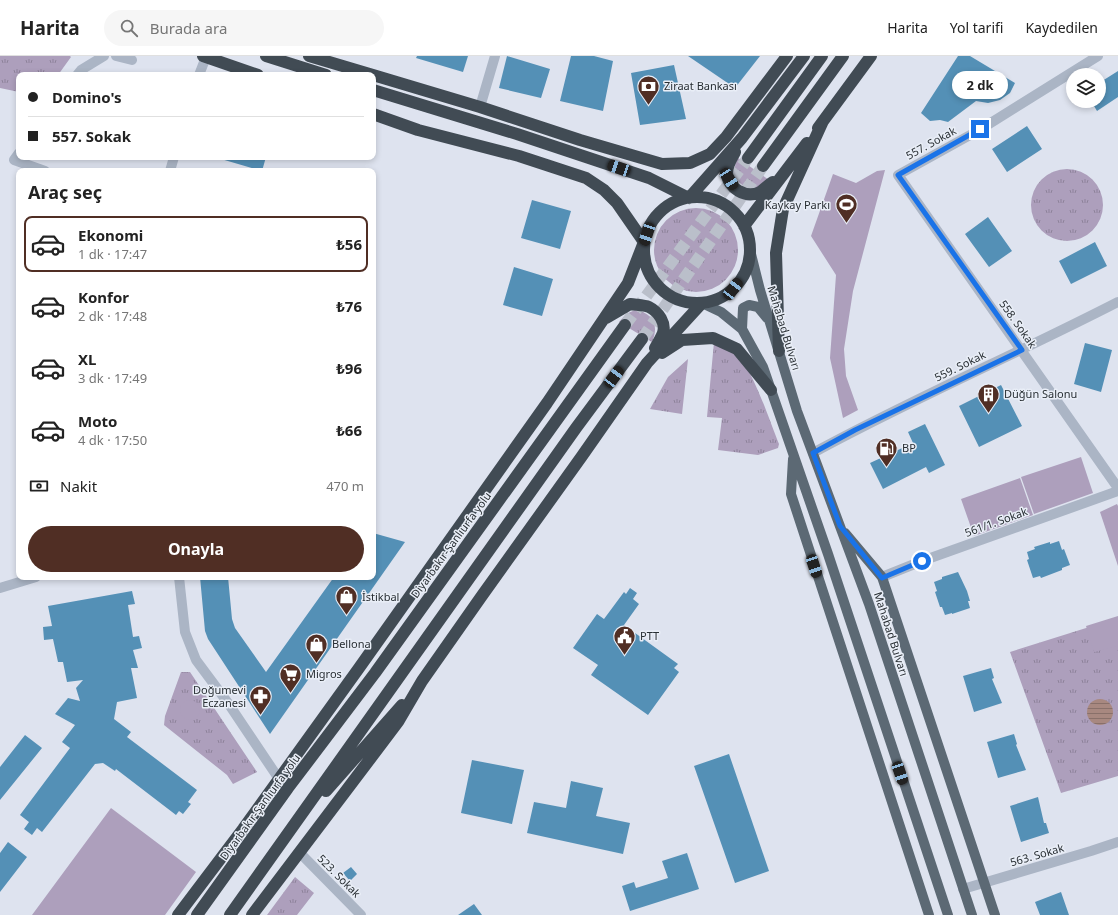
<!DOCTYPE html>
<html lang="tr">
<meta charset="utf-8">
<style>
body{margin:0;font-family:"Noto Sans",sans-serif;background:#f6f6f6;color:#222;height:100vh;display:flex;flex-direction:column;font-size:15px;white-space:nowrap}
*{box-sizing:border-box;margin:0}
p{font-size:13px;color:#767676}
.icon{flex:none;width:22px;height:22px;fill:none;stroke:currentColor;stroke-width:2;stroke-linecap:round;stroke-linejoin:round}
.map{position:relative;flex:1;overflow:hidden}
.sheet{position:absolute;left:16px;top:112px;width:360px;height:412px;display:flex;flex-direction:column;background:#fff;border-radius:8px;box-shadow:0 2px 6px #0003}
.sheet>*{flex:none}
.top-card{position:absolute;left:16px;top:16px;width:360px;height:88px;border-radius:8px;box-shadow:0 2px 6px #0003;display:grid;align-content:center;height:88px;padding:0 12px;background:#fff}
.buttons{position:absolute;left:1066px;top:12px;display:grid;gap:8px}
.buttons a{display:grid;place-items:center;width:40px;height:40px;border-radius:50%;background:#fff;box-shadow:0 2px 6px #0003;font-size:20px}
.end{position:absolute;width:18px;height:18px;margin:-9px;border:5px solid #1a73e8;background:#fff;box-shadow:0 0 0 2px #fff}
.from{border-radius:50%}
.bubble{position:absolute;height:28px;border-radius:14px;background:#fff;box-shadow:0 2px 6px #0003;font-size:13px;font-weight:700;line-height:28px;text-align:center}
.car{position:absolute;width:12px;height:24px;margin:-12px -6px;border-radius:5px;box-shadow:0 0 3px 1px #0007;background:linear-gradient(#222 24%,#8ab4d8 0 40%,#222 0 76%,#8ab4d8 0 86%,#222 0)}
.top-card b{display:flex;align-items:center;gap:14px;height:38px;font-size:15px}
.top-card b+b{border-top:1px solid #e0e0e0}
.top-card i{width:10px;height:10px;background:#222}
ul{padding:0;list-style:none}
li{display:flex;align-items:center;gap:12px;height:56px;margin:0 8px 6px;padding:0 4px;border:2px solid transparent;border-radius:8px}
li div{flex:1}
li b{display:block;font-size:15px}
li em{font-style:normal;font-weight:700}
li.current{border-color:#502e24}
li>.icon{width:36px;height:36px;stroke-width:1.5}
h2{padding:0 12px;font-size:18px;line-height:48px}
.pay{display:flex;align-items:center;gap:10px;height:44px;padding:0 12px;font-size:15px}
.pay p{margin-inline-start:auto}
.button{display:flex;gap:8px;margin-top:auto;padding:8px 12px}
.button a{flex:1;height:46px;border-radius:24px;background:#502e24;color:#fff;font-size:16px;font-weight:700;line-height:46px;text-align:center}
header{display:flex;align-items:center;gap:24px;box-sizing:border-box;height:56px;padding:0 20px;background:#fff;border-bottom:1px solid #e0e0e0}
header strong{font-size:19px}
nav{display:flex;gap:22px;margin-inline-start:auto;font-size:14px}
.search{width:280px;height:36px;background:#f6f6f6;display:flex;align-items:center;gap:10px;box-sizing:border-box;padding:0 14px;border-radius:22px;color:#767676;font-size:15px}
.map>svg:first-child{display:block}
.grass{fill:url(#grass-tufts)}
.park{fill:#ad9fbc}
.water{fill:url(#water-rules)}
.building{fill:#5490b6}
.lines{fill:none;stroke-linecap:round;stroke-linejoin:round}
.highway-tunnel{stroke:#babfca;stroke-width:12;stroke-dasharray:12 6;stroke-linecap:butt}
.minor{stroke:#abb5c5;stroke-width:10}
.major{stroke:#5c6974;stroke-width:10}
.highway{stroke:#414b54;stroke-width:12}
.route{stroke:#1a73e8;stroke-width:5}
.labels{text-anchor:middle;stroke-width:3;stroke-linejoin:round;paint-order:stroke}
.poi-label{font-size:11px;fill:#292f34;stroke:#e9eef7;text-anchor:start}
.street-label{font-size:11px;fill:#292f34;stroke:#e9eef7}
</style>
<header>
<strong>Harita</strong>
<div class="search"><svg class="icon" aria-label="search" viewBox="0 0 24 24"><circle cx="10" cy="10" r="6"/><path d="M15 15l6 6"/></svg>Burada ara</div>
<nav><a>Harita</a><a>Yol tarifi</a><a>Kaydedilen</a></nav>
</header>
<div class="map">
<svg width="1118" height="859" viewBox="0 0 1118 859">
<defs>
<pattern id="grass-tufts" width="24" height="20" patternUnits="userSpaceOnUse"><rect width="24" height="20" fill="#ad9fbc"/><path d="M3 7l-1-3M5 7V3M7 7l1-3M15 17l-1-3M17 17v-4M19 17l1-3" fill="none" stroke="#8d829a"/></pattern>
<pattern id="water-rules" width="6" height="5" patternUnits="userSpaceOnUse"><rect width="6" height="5" fill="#a88880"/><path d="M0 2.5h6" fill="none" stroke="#89706a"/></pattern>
</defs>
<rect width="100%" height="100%" fill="#dee3ef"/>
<path class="grass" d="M0 0H70L71 1 58 19H19V36L0 32Z
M738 102 769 124C766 126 762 130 759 132 746 137 732 123 735 111 735 108 737 104 738 102Z
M1031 149a36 36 0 1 1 72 0a36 36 0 1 1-72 0Z
M654 194a42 42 0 1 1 84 0a42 42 0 1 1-84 0Z
M635 254C654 257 659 270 652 286L619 266 626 258Z
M714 286C720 289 729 291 734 295 752 310 770 366 779 388L778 392 758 399 718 394 722 362 707 361Z
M688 303 682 358 650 353 668 321Z
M1118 562V720L1061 737 1010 596Z
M181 616H190L257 716 233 728 227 719 164 669 165 660Z
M295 821 314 837 297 859H267Z"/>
<path class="park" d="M885 114 853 235 844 293 846 320 858 354 843 362 830 302 836 219 811 180 833 118 856 127 877 115Z
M1081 401 1093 437 1034 458 1021 421Z
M1020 422 1033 459 974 480 961 443Z
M1117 448 1118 450V510L1100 456Z
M1118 560V590L1094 596 1086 570Z
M180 654a10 10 0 1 1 20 0a10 10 0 1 1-20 0Z
M111 752 196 816 165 859H32Z"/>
<path class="water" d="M1087 656a13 13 0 1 1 26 0a13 13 0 1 1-26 0Z"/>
<path class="building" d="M417 0H468L463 16 416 2Z
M507 0 550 13 541 42 499 32Z
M571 0H594L613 5 603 55 560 45Z
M688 0H760L735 32Z
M958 0H970L1015 27 1010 37 1000 44 988 47 976 45 948 66 940 64 930 65 921 57Z
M674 9 686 63 640 69 631 17Z
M1118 15V41L1097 55 1091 45H1099V27Z
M1027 70 1042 93 1007 116 992 93Z
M221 101H266L262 115 221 103Z
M532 144 571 155 560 193 521 182Z
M988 161 1012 195 989 211 965 178Z
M1095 186 1107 210 1071 228 1059 205Z
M514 211 553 223 542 260 503 249Z
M1085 287 1112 294 1101 336 1074 328Z
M1001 329 1022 370 979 391 959 350Z
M925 368 945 409 929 417 926 411 883 433 870 407 913 387 908 376Z
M373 477 405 486 270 678 208 583 205 575 200 521H228L232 563 235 572 266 616 334 521H373Z
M1059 485 1062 494 1064 493 1070 509 1062 512V514L1041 522 1040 520 1033 522 1027 504 1029 503 1027 496 1035 493 1034 491 1050 486V488Z
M958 516 967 535 970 545H968L970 552 952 558V557L945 559 942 551H940L935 536 937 535 934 526 942 523V521Z
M630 532 637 537 633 543 639 548 624 569 678 608 674 612 679 616 648 659 591 619 598 609 573 592 597 558 604 563 624 536 626 538Z
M132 535 135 548 128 549 133 581 139 580 142 592 133 594 138 612H131L137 642 117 646 114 663 131 676 127 681 197 734 188 746 191 748 183 758 179 755 176 759 116 713 115 715 103 707 95 708 42 776 37 772 32 779 24 773 29 766 20 759 70 692 62 686 75 669 55 658 68 642 80 645 76 632 83 624 67 626 63 606H58L53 583 44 584 43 571 52 570 48 550Z
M991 612 994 622 992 623 1002 647 974 656 963 620Z
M1014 678 1017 688 1016 689 1026 714 998 722 987 686Z
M25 679 42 692 0 744V711Z
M729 698 769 815 735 827 694 710Z
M472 704 524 714 512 768 461 757Z
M571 725 603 732 596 760 630 767 623 798 527 777 534 746 566 752Z
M1038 741 1044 767H1046L1049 777 1021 786 1010 750Z
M8 786 27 801 0 836V797Z
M687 797 699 833 630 855 622 830 634 826 636 832 668 822 662 805Z
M351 811 357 818 350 825 343 817Z
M1061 836 1069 859H1040L1035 846Z
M474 848 482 859H458Z"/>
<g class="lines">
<path class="highway-tunnel" d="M625 269 748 102
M642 283 763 110"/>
<path class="minor" d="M116 0 132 4
M1098 0 981 73 898 119 1118 432
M77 19 81 14 104 0
M199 19 206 1
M480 51 495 0
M19 97 14 104 45 115
M170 115 174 101
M813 397C912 343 1017 298 1118 246
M179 521 185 576 196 604 228 647 279 723
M882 521 922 505 1118 435
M0 532 36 521
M300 797 361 859
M963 833 1091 795 1118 786"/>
<path class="major" d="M749 190 760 234 797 355 869 548 972 859
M702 247 721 256 742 273 763 311 828 498 948 859
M742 273 743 252 749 249 758 251 767 262
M793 403 791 438 929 859
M845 477 882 521 995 859"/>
<path class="highway" d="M203 0 258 19
M266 0 326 19
M309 0 373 19
M373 19 480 51 580 84 662 108 690 107 710 98 726 81 787 0
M373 34 517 78 649 122 689 142 742 82 804 0
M818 72 871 0
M735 96C732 102 727 109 727 117 727 132 746 143 760 136 764 133 768 129 773 126
M748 102 822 0
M763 110 843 0
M644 194a53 53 0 1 1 106 0a53 53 0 1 1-106 0Z
M744 170 807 87
M606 262 630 248C636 249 644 249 649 251 659 256 666 267 663 277 661 282 658 287 655 292
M779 295 776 197 783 153 823 65
M662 297 682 284 713 282 737 293 771 334
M326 735 402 649
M178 859 243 773 359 612 547 347 628 227 644 186 617 147 604 134 586 122 519 100 418 74 373 58
M197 859 288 732 375 617 625 269
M230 859 576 372 642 283
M252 859 398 666 422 625 481 541 582 400 647 307 702 247"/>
</g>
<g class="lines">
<path class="route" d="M922 505 882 522 840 470 813 397 855 374 1022 294 898 119 980 73"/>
</g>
<defs>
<symbol id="bank-pin" viewBox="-11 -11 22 30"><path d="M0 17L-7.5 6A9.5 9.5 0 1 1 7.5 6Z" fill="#502e24" stroke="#e9eef7"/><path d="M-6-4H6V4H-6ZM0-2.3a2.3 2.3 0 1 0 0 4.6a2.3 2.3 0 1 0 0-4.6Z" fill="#fff"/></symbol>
<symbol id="stadium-pin" viewBox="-11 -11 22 30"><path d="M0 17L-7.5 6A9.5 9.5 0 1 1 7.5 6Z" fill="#502e24" stroke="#e9eef7"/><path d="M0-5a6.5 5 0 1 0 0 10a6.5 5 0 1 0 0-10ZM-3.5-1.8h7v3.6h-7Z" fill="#fff"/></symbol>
<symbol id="building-pin" viewBox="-11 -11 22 30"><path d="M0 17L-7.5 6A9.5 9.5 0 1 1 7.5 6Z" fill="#502e24" stroke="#e9eef7"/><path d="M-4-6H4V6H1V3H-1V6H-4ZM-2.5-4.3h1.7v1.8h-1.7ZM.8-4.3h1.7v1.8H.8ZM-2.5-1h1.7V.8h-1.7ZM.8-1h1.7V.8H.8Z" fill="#fff"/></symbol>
<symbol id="fuel-pin" viewBox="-11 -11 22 30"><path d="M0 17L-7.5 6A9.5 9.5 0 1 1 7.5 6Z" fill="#502e24" stroke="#e9eef7"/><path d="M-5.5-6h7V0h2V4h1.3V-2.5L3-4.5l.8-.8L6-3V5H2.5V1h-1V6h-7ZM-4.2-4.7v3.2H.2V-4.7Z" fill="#fff"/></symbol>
<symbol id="shop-pin" viewBox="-11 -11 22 30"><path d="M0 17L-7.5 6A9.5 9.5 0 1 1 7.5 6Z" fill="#502e24" stroke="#e9eef7"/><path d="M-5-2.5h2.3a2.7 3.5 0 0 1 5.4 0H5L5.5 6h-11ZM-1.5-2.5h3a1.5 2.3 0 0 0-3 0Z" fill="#fff"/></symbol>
<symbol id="civic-pin" viewBox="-11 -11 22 30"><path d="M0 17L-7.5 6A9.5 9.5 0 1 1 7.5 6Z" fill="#502e24" stroke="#e9eef7"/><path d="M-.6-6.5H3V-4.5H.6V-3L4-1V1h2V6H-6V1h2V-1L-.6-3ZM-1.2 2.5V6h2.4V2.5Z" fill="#fff"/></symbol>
<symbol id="supermarket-pin" viewBox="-11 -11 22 30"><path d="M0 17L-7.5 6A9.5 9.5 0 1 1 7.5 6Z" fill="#502e24" stroke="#e9eef7"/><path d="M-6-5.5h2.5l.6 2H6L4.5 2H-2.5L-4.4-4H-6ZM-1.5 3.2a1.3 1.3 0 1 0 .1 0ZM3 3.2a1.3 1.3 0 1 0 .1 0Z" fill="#fff"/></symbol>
<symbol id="pharmacy-pin" viewBox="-11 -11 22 30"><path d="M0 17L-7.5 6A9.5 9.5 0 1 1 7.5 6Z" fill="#502e24" stroke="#e9eef7"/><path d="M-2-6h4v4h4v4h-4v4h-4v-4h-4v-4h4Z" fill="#fff"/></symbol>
</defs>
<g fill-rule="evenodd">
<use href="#bank-pin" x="636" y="18" width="25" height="34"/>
<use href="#stadium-pin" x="834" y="136" width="25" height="34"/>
<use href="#building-pin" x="976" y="326" width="25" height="34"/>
<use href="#fuel-pin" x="874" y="380" width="25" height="34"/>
<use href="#shop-pin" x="334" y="528" width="25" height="34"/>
<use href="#civic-pin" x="612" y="568" width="25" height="34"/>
<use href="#shop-pin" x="304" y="576" width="25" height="34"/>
<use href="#supermarket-pin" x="278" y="606" width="25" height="34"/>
<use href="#pharmacy-pin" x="248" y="628" width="25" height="34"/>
</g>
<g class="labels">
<g class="poi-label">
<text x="664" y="34">Ziraat Bankası</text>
<text x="830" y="153" text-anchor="end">Kaykay Parkı</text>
<text x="1004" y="342">Düğün Salonu</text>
<text x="902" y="396">BP</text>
<text x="362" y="545">İstikbal</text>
<text x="640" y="584">PTT</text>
<text x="332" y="592">Bellona</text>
<text x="306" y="622">Migros</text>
<text x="246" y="638" text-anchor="end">Doğumevi<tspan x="246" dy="13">Eczanesi</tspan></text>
</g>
<g class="street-label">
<text transform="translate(931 87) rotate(-29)" y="4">557. Sokak</text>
<text transform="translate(1018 268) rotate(55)" y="4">558. Sokak</text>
<text transform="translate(784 272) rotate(73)" y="4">Mahabad Bulvarı</text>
<text transform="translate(960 310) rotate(-26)" y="4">559. Sokak</text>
<text transform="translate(996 466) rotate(-20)" y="4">561/1. Sokak</text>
<text transform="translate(451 489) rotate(-54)" y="4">Diyarbakır-Şanlıurfa yolu</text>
<text transform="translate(891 578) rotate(72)" y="4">Mahabad Bulvarı</text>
<text transform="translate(260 751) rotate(-54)" y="4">Diyarbakır-Şanlıurfa yolu</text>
<text transform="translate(1037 799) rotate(-16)" y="4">563. Sokak</text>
<text transform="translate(339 820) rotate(45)" y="4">523. Sokak</text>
</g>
</g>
</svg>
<div class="buttons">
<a><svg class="icon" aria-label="layers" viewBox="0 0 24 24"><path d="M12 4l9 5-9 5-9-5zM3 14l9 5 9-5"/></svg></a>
</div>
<i class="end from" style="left:922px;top:505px"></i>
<i class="end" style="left:980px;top:73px"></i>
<div class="bubble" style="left:952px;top:15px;width:56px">2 dk</div>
<i class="car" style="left:619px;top:112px;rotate:289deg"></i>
<i class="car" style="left:729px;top:123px;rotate:147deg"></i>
<i class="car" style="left:647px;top:178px;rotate:198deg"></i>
<i class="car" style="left:733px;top:233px;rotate:37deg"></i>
<i class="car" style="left:614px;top:321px;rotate:37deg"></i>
<i class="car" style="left:814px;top:510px;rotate:162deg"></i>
<i class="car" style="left:900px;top:717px;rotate:161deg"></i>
<div class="top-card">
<b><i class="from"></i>Domino's</b>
<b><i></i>557. Sokak</b>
</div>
<section class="sheet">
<h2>Araç seç</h2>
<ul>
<li class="current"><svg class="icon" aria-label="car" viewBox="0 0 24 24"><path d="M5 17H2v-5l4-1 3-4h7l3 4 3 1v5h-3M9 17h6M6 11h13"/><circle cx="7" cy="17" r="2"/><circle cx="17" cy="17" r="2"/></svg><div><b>Ekonomi</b><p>1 dk · 17:47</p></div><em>₺56</em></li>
<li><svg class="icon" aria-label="car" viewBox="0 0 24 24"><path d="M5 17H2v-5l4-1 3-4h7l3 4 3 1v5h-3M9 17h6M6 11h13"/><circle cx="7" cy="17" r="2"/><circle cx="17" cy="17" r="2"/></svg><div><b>Konfor</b><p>2 dk · 17:48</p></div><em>₺76</em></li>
<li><svg class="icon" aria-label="car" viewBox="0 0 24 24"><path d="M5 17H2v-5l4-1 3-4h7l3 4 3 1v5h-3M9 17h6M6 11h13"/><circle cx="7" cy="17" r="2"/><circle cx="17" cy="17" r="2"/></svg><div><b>XL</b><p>3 dk · 17:49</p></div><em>₺96</em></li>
<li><svg class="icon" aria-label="car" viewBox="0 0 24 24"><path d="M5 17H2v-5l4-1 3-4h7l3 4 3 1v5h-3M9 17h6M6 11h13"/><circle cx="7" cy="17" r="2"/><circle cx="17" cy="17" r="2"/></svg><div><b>Moto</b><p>4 dk · 17:50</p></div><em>₺66</em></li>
</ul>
<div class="pay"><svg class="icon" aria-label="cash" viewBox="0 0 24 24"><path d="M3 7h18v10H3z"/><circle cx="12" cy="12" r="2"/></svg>Nakit<p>470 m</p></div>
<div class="button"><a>Onayla</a></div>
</section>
</div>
